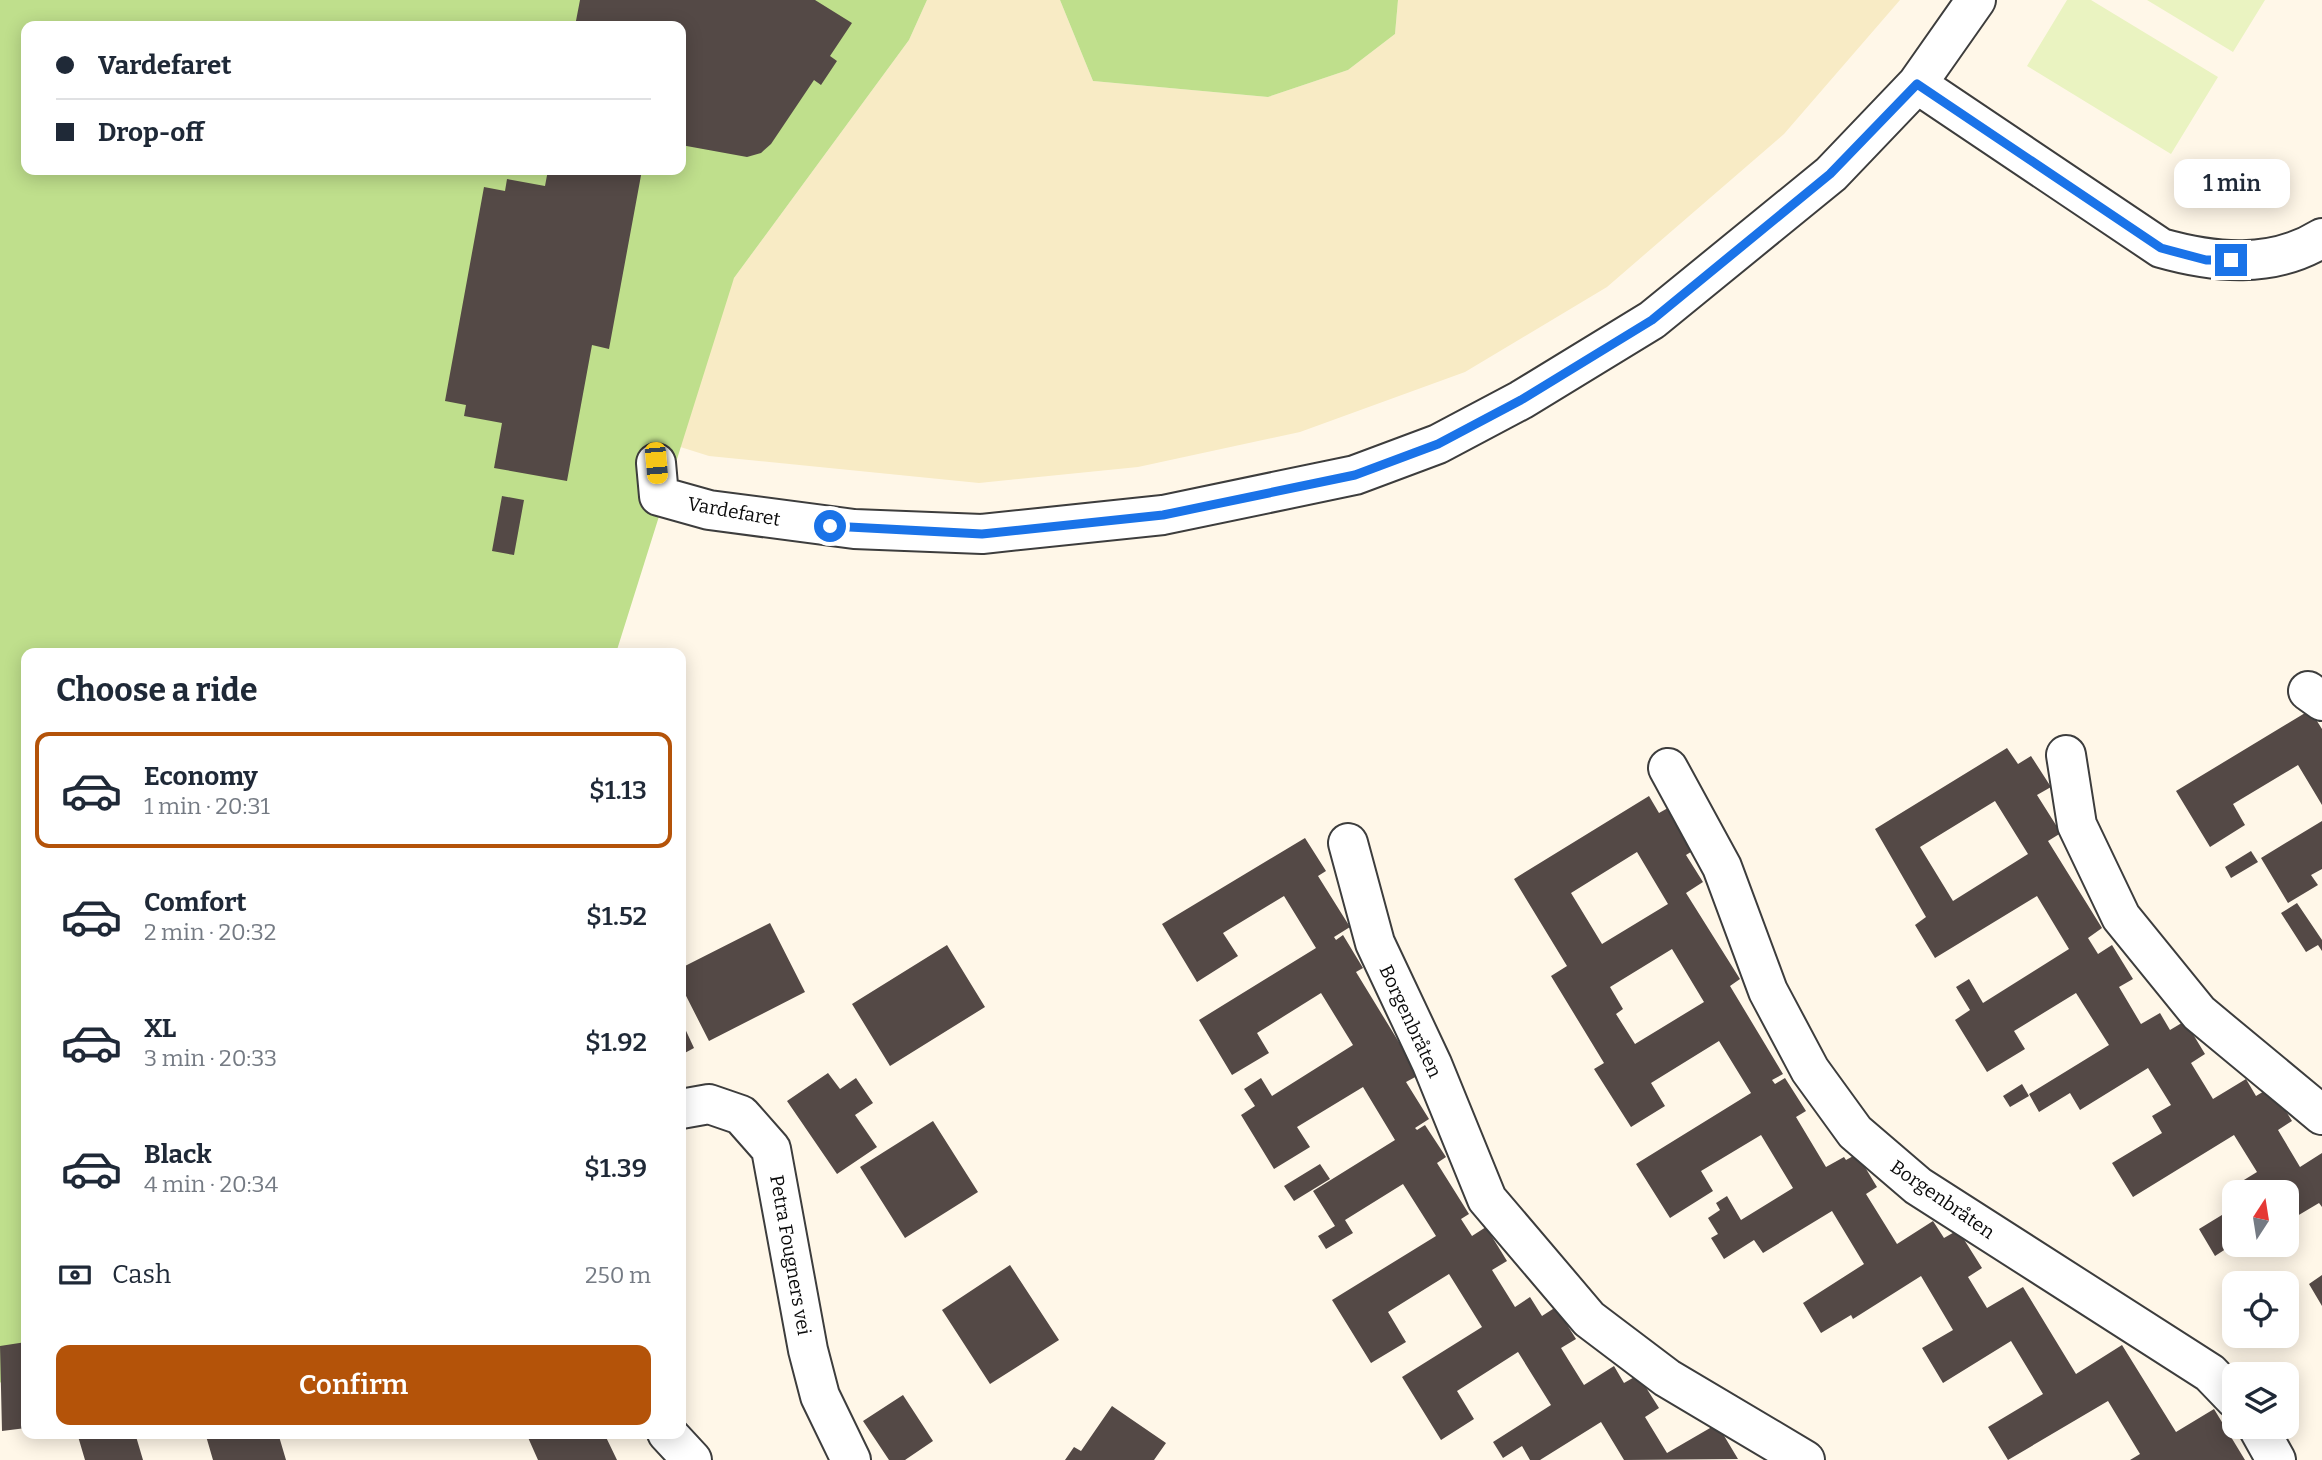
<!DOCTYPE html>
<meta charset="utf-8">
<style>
body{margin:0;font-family:Bitter,serif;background:#f6f6f7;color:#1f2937;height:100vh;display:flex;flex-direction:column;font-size:26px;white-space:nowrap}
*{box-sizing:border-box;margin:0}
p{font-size:23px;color:#747a83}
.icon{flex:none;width:38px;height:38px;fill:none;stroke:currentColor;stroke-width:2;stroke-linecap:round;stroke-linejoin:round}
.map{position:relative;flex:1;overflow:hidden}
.drawer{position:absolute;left:21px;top:648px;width:665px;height:791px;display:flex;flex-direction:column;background:#fff;border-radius:14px;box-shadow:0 4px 18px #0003}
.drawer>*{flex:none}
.guide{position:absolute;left:21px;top:21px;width:665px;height:154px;border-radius:14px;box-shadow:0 4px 18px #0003;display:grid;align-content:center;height:154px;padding:0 35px;background:#fff}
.needle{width:46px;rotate:12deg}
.buttons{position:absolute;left:2222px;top:1180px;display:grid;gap:14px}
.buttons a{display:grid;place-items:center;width:77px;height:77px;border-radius:14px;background:#fff;box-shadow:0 4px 18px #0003;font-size:35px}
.end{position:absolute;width:32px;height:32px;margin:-16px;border:9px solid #1a73e8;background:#fff;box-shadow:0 0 0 4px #fff}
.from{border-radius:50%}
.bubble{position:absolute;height:49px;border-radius:14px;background:#fff;box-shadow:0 4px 18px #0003;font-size:23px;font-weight:600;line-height:49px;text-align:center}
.car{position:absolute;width:21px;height:42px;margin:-21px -10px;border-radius:9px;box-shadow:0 0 5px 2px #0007;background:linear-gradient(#f5c518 24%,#345 0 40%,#f5c518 0 76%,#345 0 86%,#f5c518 0)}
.guide b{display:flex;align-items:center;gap:24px;height:66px;font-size:26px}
.guide b+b{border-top:2px solid #e0e1e3}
.guide i{width:18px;height:18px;background:#1f2937}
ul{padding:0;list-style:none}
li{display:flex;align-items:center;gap:21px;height:116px;margin:0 14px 10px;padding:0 21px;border:4px solid transparent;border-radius:14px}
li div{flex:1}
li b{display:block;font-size:26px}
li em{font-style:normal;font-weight:600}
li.current{border-color:#b45309}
li>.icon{width:63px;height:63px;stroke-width:1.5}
h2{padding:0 35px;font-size:32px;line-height:84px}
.pay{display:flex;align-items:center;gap:18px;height:77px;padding:0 35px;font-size:26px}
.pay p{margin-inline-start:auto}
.cta{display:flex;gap:14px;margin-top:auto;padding:14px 35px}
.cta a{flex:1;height:80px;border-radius:14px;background:#b45309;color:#fff;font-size:28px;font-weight:600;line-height:80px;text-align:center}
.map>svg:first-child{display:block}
.farmland{fill:#f8ebc5}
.forest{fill:#bfdf8c;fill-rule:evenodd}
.pitch{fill:#eaf3c1}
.building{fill:#544946;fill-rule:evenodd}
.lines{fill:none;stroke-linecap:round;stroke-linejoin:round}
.minor-casing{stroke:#3d3d3d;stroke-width:42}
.minor{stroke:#fff;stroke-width:38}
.route{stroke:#1a73e8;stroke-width:9}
.labels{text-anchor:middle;stroke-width:7;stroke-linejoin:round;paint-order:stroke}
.street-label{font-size:19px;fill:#0a0a0a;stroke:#fff}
</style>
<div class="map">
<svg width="2322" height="1460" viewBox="0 0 2322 1460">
<rect width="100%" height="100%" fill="#fff7e8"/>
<path class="farmland" d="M927 0H1060L1093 81 1268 97 1348 70 1395 34 1398 0H1900L1784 134 1607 287 1465 372 1300 432 1138 467 979 483 709 456 655 439 734 278 909 40Z"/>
<path class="forest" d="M0 0H927L909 40 734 278 616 653H26V1353L0 1383ZM26 26H681V170H26Z
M1060 0H1398L1395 34 1348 70 1268 97 1093 81Z"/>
<path class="pitch" d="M2067 0H2091L2218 77 2171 154 2027 66Z
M2147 0H2265L2233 52Z"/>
<path class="building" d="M580 0H815L852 23 830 56 837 61 821 85 814 80 771 144 761 153 747 157 681 145V26H575Z
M548 170H642L609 349 592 345 567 481 494 468 502 423 464 416 466 405 445 401 484 187 505 191 507 179 545 186Z
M502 496 524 500 514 555 492 551Z
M2310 710 2322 729V805L2298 765 2233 804 2245 825 2210 847 2176 791Z
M2007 748 2018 764 2031 756 2051 787 2037 795 2061 833 2048 841 2102 928 2088 938 2098 954 2112 945 2133 979 2119 987 2141 1024 2160 1013 2170 1030 2185 1021 2205 1054 2191 1063 2213 1099 2246 1079 2256 1096 2271 1087 2292 1121 2278 1130 2300 1167 2322 1153V1207L2319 1203 2287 1222V1192H2245L2239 1183 2257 1172 2234 1135 2133 1197 2112 1163 2162 1133 2152 1116 2171 1105 2148 1068 2080 1110 2070 1093 2039 1112 2029 1094 2109 1045 2076 993 2014 1031 2025 1049 1987 1072 1955 1020 1970 1010 1956 987 1969 979 1983 1003 2069 949 2037 896 1935 958 1915 925 1926 917 1875 829ZM1995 801 2028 854 1953 901 1920 847Z
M1649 796 1659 813 1675 804 1699 847 1686 855 1703 882 1686 893 1740 979 1730 986 1783 1074 1772 1080 1775 1084 1785 1078 1806 1111 1796 1117 1826 1167 1844 1157 1846 1160 1857 1154 1877 1187 1866 1194 1897 1244 1933 1221 1944 1238 1958 1230 1982 1268 1968 1277 1987 1308 2023 1287 2076 1374 2122 1345 2176 1432 2214 1409 2245 1460H2130L2140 1454 2108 1401 2008 1460 1988 1427 2043 1394 2011 1341 1943 1383 1922 1348 1953 1330 1921 1276 1853 1319 1851 1315 1821 1333 1803 1303 1864 1264 1832 1211 1763 1253 1754 1240 1724 1259 1711 1238 1718 1234 1708 1218 1720 1210 1716 1203 1727 1196 1741 1220 1793 1188 1761 1135 1701 1171 1713 1191 1670 1218 1636 1164 1751 1093 1719 1041 1651 1083 1665 1106 1631 1127 1594 1069 1604 1063 1551 976 1567 966 1514 879ZM1637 852 1668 904 1602 944 1571 893ZM1672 949 1704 1002 1635 1044 1616 1014 1623 1009 1610 987Z
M2322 821V869L2311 875 2318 885 2288 903 2261 858Z
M1305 838 1326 871 1318 876 1350 927 1334 937 1336 940 1343 935 1363 968 1356 972 1419 1075 1406 1082 1429 1119 1415 1128 1417 1130 1425 1125 1446 1157 1437 1163 1469 1214 1461 1219 1472 1236 1486 1227 1507 1261 1492 1270 1515 1307 1530 1297 1542 1316 1556 1307 1576 1339 1561 1348 1584 1385 1614 1366 1624 1383 1638 1375 1659 1408 1645 1417 1667 1453 1717 1424 1738 1459 1624 1460 1601 1422 1540 1460H1530L1522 1446 1503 1458 1493 1442 1551 1405 1518 1352 1457 1391 1474 1419 1441 1440 1402 1377 1482 1327 1449 1274 1388 1312 1406 1342 1371 1363 1332 1300 1436 1236 1403 1184 1345 1220 1353 1233 1326 1249 1318 1236 1335 1226 1313 1191 1395 1140 1363 1087 1297 1127 1310 1147 1274 1169 1241 1115 1255 1106 1244 1089 1261 1078 1272 1096 1353 1045 1321 993 1257 1033 1269 1053 1232 1075 1199 1020 1316 948 1284 896 1223 933 1238 956 1197 982 1162 924Z
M2251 851 2258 862 2231 878 2225 867Z
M2297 903 2322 940V951L2318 945 2306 952 2281 913Z
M770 923 805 992 709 1041 681 986V968Z
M947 945 985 1007 890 1066 852 1004Z
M681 1020 694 1048 681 1055Z
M828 1073 840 1089 856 1078 873 1103 855 1115 877 1147 837 1174 787 1101Z
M2022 1084 2029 1096 2010 1107 2003 1096Z
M933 1121 978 1192 905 1238 860 1167Z
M1320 1164 1330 1179 1294 1201 1284 1186Z
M2235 1207V1243L2215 1256 2199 1229Z
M1010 1265 1059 1340 990 1384 942 1310Z
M2322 1275V1306L2309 1284Z
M26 1342V1428L2 1431 0 1346Z
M903 1395 933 1441 905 1460H889L863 1421Z
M1112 1406 1166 1443 1154 1460H1065L1074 1447 1081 1451Z
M77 1433H135L143 1460H85Z
M218 1433H278L286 1460H213L206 1436Z
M526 1433H604L617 1460H538Z"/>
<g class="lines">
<defs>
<path id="minor" d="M1917 84 2161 248C2214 263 2272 269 2322 238
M656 463 659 496 709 510 854 529 982 534 1163 515 1355 475 1438 444 1521 400 1652 320 1831 174 1917 84 1976 0
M2308 691 2322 701
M2066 755 2077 825 2121 917 2199 1013 2322 1115
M1668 768 1722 867 1768 991 1810 1070 1855 1132 1918 1186 2210 1373 2235 1399
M1348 843 1375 943 1432 1064 1487 1199 1589 1319 1667 1378 1805 1460
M681 1109 709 1104 741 1115 771 1149 808 1350 820 1396 851 1460
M2257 1426 2276 1460
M667 1433 692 1460"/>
</defs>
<use href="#minor" class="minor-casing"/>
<use href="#minor" class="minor"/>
</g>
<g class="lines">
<path class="route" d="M830 526 982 534 1163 515 1355 475 1438 444 1521 400 1652 320 1830 174 1917 84 2161 248 2206 260H2231"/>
</g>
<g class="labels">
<g class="street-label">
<text transform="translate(734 511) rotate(10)" y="7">Vardefaret</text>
<text transform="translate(1411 1021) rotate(65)" y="7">Borgenbråten</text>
<text transform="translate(1943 1199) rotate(35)" y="7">Borgenbråten</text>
<text transform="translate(791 1255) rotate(80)" y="7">Petra Fougners vei</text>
</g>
</g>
</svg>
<div class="buttons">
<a><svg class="needle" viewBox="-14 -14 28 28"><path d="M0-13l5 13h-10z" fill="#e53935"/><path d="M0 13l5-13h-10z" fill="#747a83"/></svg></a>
<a><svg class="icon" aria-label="locate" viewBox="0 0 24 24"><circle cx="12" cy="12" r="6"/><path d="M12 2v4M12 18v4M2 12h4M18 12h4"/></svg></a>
<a><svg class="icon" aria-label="layers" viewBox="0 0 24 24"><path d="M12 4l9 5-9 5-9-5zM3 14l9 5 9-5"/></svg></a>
</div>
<i class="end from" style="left:830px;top:526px"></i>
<i class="end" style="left:2231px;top:260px"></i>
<div class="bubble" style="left:2174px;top:159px;width:116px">1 min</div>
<i class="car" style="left:656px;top:463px;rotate:175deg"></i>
<div class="guide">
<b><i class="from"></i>Vardefaret</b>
<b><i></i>Drop-off</b>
</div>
<section class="drawer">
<h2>Choose a ride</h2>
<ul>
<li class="current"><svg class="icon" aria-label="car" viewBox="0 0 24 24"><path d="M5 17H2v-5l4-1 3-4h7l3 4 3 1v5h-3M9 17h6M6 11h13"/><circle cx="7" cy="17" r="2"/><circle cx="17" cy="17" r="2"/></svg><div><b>Economy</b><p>1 min · 20:31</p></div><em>$1.13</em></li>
<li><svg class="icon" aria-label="car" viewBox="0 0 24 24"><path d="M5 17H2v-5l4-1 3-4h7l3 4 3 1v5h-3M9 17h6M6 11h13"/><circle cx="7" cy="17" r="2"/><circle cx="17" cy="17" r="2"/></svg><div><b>Comfort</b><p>2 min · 20:32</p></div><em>$1.52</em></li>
<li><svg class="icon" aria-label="car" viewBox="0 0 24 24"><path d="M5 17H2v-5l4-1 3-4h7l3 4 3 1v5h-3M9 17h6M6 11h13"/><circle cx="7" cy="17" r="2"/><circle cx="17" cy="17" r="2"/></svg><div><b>XL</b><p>3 min · 20:33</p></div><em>$1.92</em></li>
<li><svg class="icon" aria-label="car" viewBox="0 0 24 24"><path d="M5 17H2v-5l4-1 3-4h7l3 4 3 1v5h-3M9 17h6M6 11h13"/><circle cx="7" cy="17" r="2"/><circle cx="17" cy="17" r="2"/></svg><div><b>Black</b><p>4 min · 20:34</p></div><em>$1.39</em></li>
</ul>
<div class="pay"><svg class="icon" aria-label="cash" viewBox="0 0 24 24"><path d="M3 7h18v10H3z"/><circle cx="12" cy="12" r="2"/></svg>Cash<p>250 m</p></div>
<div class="cta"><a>Confirm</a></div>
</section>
</div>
